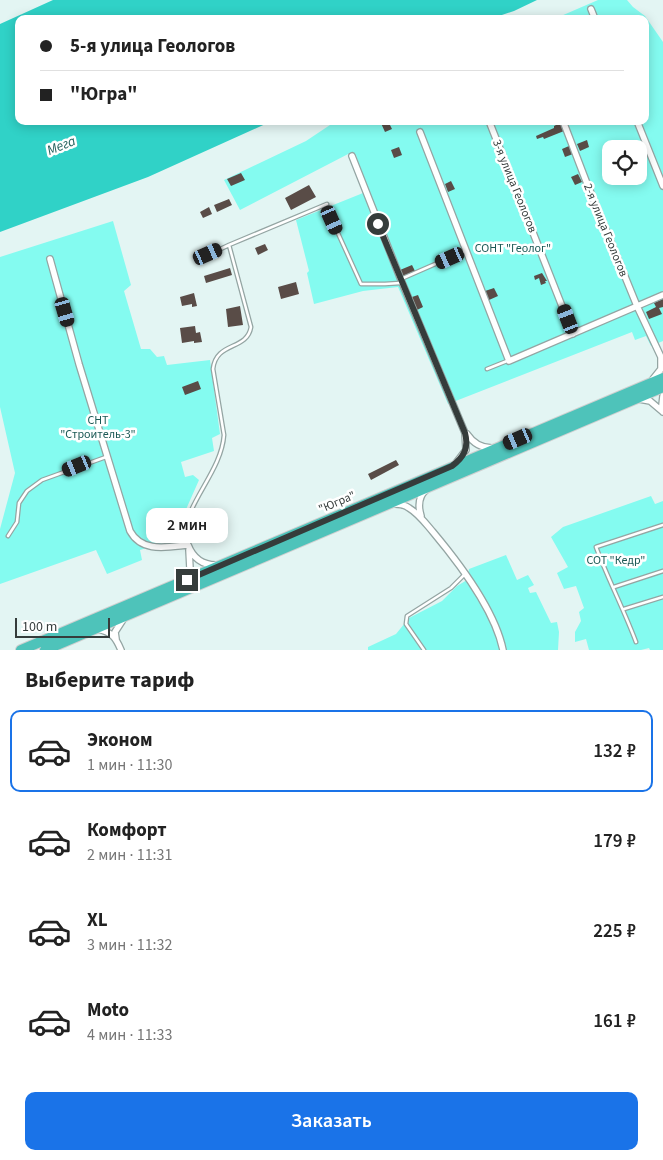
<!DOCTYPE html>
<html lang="ru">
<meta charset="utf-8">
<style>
body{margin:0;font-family:"Source Sans 3",sans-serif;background:#f6f6f6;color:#222;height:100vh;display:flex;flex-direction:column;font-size:19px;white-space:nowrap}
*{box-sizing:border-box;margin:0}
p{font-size:16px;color:#767676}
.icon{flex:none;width:28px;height:28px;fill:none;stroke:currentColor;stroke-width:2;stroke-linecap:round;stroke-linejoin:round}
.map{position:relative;height:650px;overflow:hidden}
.sheet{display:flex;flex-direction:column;background:#fff;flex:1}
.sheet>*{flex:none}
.guide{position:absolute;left:15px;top:15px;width:634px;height:110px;border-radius:10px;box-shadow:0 2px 12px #0003;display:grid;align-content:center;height:110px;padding:0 25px;background:#fff}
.tools{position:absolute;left:602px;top:140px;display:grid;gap:10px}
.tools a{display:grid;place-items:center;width:45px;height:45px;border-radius:10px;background:#fff;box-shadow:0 2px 12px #0003;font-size:25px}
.scale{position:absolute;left:15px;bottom:12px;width:95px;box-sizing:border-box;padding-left:5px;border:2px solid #353c3b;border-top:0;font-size:14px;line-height:18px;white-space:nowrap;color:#353c3b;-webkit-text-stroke:4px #fff;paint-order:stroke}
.end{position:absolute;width:22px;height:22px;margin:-11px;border:6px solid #353c3b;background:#fff;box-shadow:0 0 0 2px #fff}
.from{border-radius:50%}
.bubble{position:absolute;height:35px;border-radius:10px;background:#fff;box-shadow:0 2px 12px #0003;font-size:16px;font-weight:600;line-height:35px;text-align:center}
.car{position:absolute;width:15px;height:30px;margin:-15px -8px;border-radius:6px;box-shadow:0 0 4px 1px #0007;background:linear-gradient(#222 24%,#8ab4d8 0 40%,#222 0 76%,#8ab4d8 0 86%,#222 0)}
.guide b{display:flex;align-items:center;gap:18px;height:48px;font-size:19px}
.guide b+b{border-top:1px solid #e0e0e0}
.guide i{width:12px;height:12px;background:#222}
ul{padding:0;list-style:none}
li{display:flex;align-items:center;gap:15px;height:82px;margin:0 10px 8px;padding:0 15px;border:2px solid transparent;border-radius:10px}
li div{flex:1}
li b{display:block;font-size:19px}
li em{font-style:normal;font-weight:600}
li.current{border-color:#1a73e8}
li>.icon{width:45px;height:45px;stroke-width:1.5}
h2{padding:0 25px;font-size:22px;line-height:60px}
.cta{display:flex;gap:10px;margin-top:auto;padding:10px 25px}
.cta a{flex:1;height:58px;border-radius:10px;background:#1a73e8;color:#fff;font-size:20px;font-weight:600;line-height:58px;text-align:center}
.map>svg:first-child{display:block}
.green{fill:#84fbf0;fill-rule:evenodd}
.water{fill:#30d2c7}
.building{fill:#594c47}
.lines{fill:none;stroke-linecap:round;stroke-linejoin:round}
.lane-casing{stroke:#94a5a3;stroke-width:5}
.street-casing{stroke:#94a5a3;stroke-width:8}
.highway-casing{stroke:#cfd0d0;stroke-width:12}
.lane{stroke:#fff;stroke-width:2.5}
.street{stroke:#fff;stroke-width:5.5}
.highway{stroke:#4ec3ba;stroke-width:10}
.route{stroke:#353c3b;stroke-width:6}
.labels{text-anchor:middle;stroke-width:5;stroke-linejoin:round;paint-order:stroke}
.street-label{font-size:12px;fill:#353c3b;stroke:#fff}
.park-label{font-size:12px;fill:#1b5955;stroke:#fff}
.water-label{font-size:14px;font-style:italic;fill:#24615d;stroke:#fff}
</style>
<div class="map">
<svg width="663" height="650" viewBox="0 0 663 650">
<rect width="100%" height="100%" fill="#e3f5f3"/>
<path class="green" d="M598 0H627L633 7 645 16 663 42V341L651 346 646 336 635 340 632 332 448 404 398 287 363 291 314 304 307 273 309 271 296 220 368 191 356 155 352 152 240 210 224 180 306 141 336 121H645V19H554ZM611 149H639V176H611Z
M113 221 131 285 124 291 141 349H150L157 357 164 356 167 365 210 360 220 434 212 438 214 451 181 462 185 477 193 475 199 480 184 514 181 537 140 550 142 560 107 574 96 550 0 584V529L15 473 0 407V257Z
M651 496 655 504 663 501V650H650L649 648 641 650H589L586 639 575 642V632L581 621 579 612 584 608 576 586 564 589 557 573 568 567 551 537 563 527Z
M506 555 517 580 528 575 534 585 528 588 530 593 536 592 551 623 557 622 559 632 558 650H368V647L396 634 409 618 442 601 457 586 467 580 469 569Z"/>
<path class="water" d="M53 0H537L514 11 490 19H19V121H272L148 177 0 232V24Z"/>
<path class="building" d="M380 121H388L392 129 385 132Z
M560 123 564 131 544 139 543 137 537 139 536 136 554 128V126Z
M587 140 589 147 580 151 577 144Z
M569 146 573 154 565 157 562 149Z
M399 147 402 155 394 158 391 150Z
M241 173 245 180 231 186 227 179Z
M578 174 582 182 575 185 571 177Z
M451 181 455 189 448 192 445 184Z
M309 185 316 197 291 210 285 198Z
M229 199 232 205 217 212 214 205Z
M209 207 212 214 203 218 200 212Z
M265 244 268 250 258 255 255 248Z
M531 245 533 250 522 255 520 250Z
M412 265 415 271 403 276 400 270Z
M230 268 232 275 206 283 204 276Z
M542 273 547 281H545L546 283 541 285 539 278 535 280 534 276Z
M296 282 299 294 281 299 278 287Z
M494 288 498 296 489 300 485 291Z
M194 293 197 306 192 307V304L182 306 180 297Z
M418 295 423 307 417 310 412 297Z
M663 299V307L659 308 662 314 649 319 646 312 656 307 654 303Z
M240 306 243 325 228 327 226 309Z
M195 326 196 333 200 332 202 342 194 343V341L182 343 180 328Z
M198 381 201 389 185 395 182 387Z
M396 460 399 465 371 480 368 474Z"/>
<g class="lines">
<defs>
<path id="lane" d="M332 220 361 284H385L400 283
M208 255 229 245
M401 279 465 251
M487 369 507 361
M8 536 17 522 19 503 27 491 42 480 106 457
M188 544V522L190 513C201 487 222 463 224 435L213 369C216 341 247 351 251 327L229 245 327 204
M614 587 663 571
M624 609 663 597
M636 642C624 610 608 579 596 547L663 525
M424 650 406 624 407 616 451 588 465 574"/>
<path id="street" d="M591 9 595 19
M489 121 573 334
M563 121 586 181 637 306 661 357V369L653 379
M637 121 663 186
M420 132 509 361 663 295
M352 156 401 280 465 433 466 450 456 463
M50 259 79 364 130 531C142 553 167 547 188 545 193 558 202 565 216 565
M663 396 662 405 663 412
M639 399 650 401 663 412
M467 434C473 443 481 448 492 448
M395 504C400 504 405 505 409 508 419 514 426 524 433 532 459 563 495 611 503 650
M421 516C418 506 418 497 426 490
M184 579 190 569 189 550
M98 629C112 632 116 638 121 650
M116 639 115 632 124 618"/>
<path id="highway" d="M21 650 663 378
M45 650 663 387"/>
</defs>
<use href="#lane" class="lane-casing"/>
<use href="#street" class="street-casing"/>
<use href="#highway" class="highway-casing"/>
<use href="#lane" class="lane"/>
<use href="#street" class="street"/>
<use href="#highway" class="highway"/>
</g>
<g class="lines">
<path class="route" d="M187 580 452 466C464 457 469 448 465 433L378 224"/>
</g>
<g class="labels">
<g class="street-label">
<text transform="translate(515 186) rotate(68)" y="4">3-я улица Геологов</text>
<text transform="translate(606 230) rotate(68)" y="4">2-я улица Геологов</text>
<text transform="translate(337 502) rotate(-23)" y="4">"Югра"</text>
</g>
<g class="park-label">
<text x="513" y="252">СОНТ "Геолог"</text>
<text x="98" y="424">СНТ<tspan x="98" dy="14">"Строитель-3"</tspan></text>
<text x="616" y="564">СОТ "Кедр"</text>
</g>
<g class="water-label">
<text transform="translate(61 145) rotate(-22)" y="5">Мега</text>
</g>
</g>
</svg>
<div class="tools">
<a><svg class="icon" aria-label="locate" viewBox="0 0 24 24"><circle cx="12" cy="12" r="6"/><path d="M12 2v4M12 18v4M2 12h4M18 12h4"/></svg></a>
</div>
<div class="scale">100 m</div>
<i class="end from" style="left:378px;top:224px"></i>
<i class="end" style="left:187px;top:580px"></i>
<div class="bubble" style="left:146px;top:508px;width:82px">2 мин</div>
<i class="car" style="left:332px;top:220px;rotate:156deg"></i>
<i class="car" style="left:208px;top:254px;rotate:66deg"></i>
<i class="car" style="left:450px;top:258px;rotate:246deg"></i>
<i class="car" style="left:65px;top:312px;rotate:164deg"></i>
<i class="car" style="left:568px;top:319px;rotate:339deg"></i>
<i class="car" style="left:518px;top:439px;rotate:247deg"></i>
<i class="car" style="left:77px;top:466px;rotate:248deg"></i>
<div class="guide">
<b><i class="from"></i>5-я улица Геологов</b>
<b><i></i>&quot;Югра&quot;</b>
</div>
</div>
<section class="sheet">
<h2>Выберите тариф</h2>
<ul>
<li class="current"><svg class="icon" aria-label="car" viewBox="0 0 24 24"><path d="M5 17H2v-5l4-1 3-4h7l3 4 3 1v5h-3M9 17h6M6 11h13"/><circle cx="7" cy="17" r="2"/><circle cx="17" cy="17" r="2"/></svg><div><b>Эконом</b><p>1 мин · 11:30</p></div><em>132 ₽</em></li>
<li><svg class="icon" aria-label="car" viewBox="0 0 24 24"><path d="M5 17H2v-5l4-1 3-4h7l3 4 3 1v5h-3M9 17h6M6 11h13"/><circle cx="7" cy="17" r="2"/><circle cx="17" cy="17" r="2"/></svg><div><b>Комфорт</b><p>2 мин · 11:31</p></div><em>179 ₽</em></li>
<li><svg class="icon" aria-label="car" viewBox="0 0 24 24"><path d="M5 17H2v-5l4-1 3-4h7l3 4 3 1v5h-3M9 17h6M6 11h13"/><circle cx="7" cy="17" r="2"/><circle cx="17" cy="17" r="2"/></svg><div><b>XL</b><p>3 мин · 11:32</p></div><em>225 ₽</em></li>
<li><svg class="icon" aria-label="car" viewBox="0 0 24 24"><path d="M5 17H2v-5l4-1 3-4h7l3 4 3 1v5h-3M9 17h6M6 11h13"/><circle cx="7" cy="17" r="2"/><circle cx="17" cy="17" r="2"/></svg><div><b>Moto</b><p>4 мин · 11:33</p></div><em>161 ₽</em></li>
</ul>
<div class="cta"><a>Заказать</a></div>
</section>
